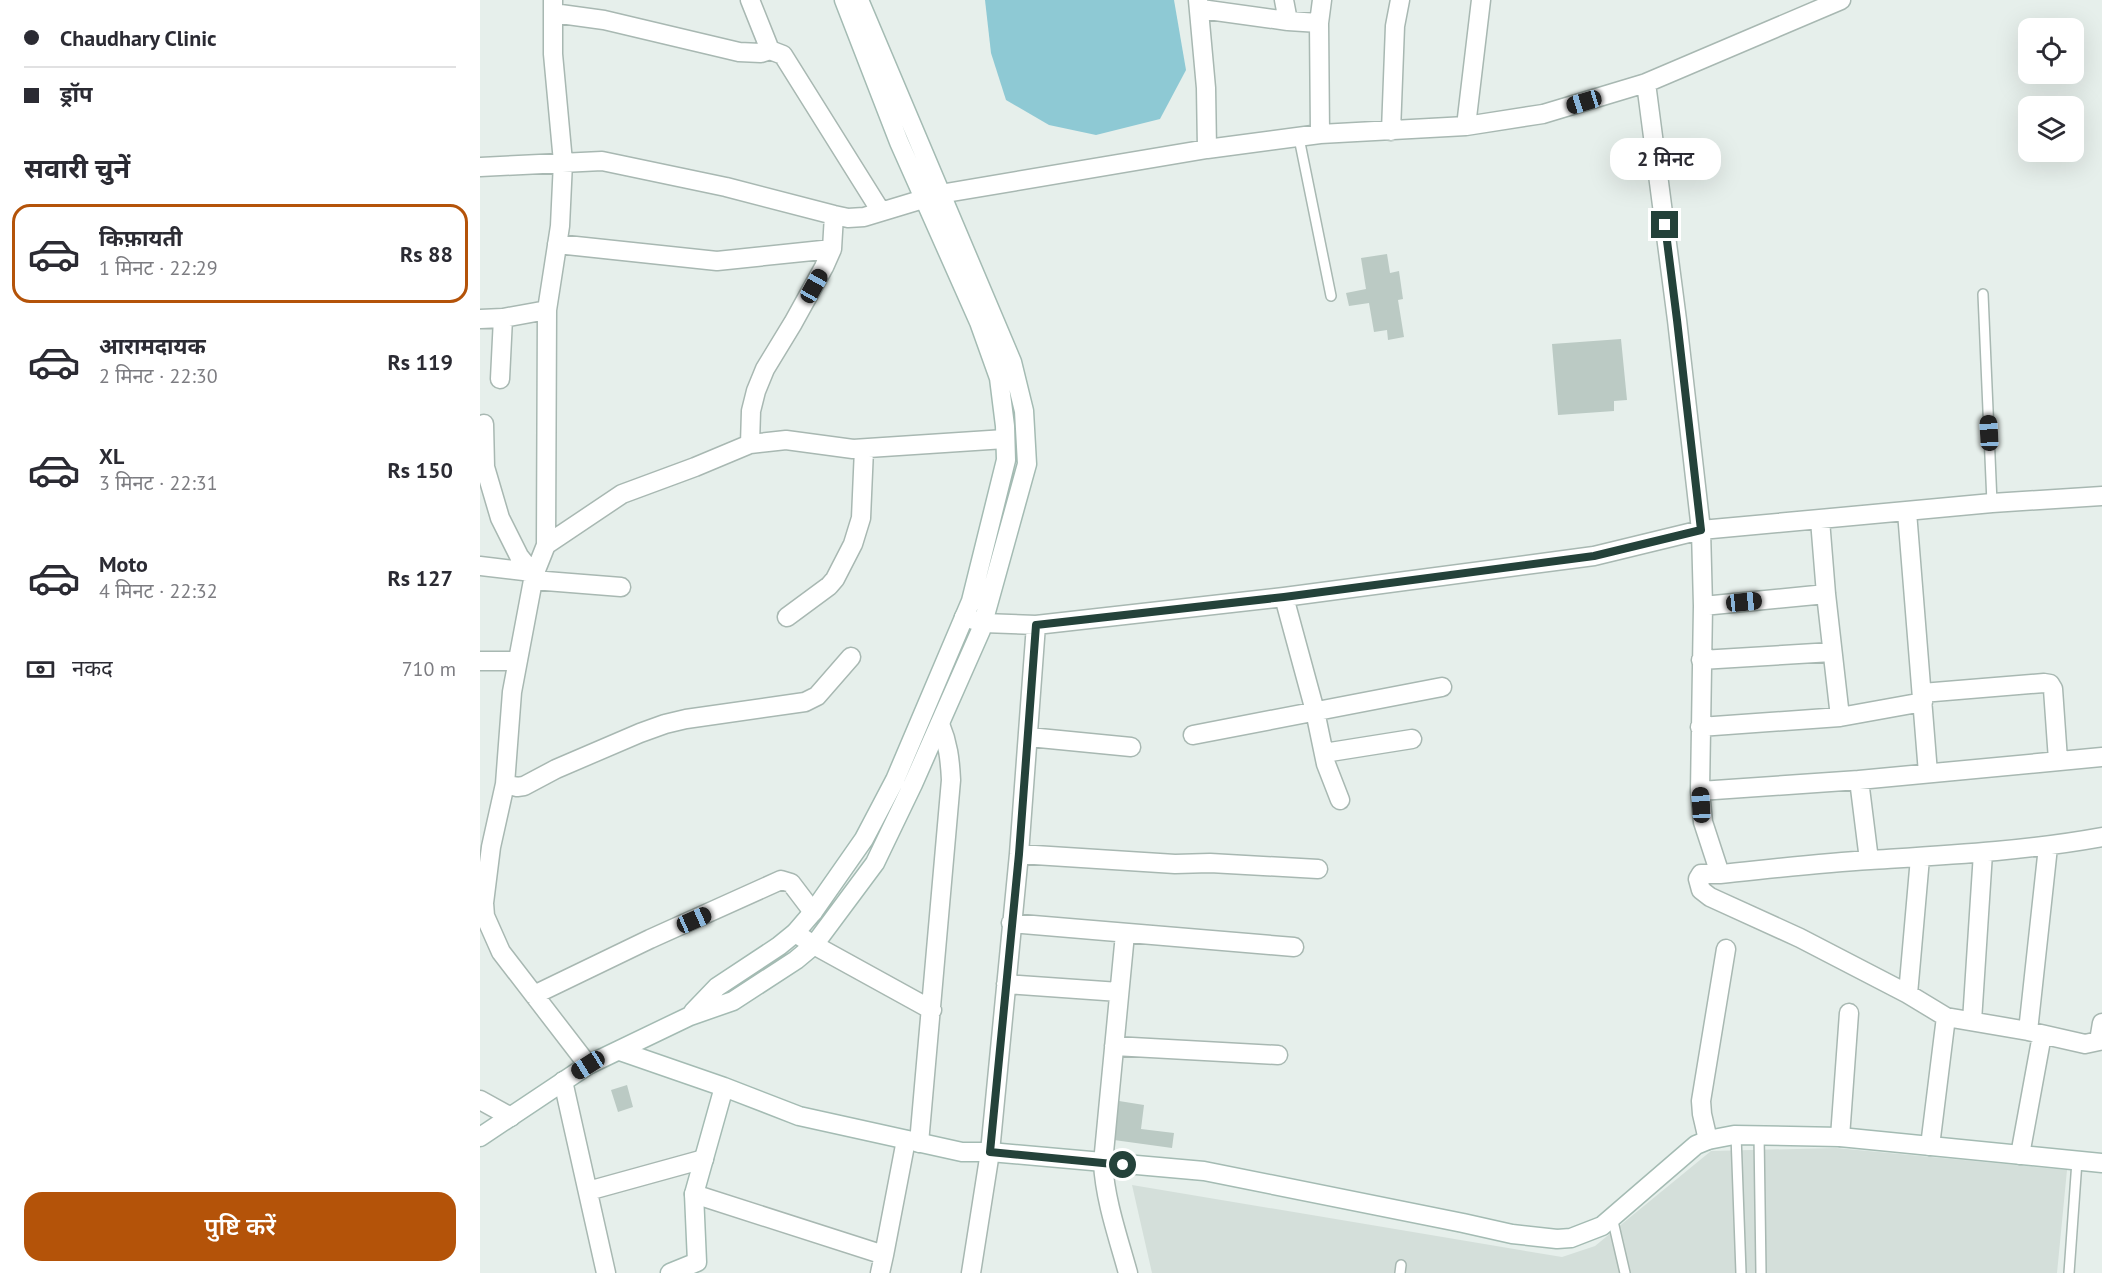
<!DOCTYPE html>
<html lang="hi">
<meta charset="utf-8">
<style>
body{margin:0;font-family:"PT Sans","Noto Sans Devanagari",sans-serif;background:#f7f7f7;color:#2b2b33;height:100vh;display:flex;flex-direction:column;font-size:22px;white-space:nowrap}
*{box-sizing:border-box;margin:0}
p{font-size:20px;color:#7c7c81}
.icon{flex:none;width:33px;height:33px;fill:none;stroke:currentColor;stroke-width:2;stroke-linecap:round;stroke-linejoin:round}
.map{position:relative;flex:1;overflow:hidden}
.details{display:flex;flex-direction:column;background:#fff;width:480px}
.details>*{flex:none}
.top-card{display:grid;align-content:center;height:132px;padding:0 24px;background:#fff}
.tools{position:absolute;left:1538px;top:18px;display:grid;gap:12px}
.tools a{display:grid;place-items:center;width:66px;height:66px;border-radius:12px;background:#fff;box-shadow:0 6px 24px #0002;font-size:30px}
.end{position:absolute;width:27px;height:27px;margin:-14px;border:8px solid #24423a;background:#fff;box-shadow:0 0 0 3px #fff}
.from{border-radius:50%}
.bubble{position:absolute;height:42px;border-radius:18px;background:#fff;box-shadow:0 6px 24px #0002;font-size:20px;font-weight:600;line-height:42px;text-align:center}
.car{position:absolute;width:18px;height:36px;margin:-18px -9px;border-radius:8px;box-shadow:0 0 4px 2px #0007;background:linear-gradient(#222 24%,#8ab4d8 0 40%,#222 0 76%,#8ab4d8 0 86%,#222 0)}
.top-card b{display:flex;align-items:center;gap:21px;height:57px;font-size:22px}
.top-card b+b{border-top:2px solid #e1e1e2}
.top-card i{width:15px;height:15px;background:#2b2b33}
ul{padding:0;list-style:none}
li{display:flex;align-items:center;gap:18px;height:99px;margin:0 12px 9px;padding:0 12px;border:3px solid transparent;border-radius:18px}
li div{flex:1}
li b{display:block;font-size:22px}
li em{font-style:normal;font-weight:600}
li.on{border-color:#b45309}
li>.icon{width:54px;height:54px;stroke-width:1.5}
h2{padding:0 24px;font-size:27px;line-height:72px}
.pay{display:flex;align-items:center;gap:15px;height:66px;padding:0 24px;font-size:22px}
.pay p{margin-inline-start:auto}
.action{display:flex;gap:12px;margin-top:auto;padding:12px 24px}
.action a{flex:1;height:69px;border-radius:18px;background:#b45309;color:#fff;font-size:24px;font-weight:600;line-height:69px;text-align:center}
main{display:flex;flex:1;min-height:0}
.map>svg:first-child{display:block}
.built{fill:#d4dfda}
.water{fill:#8ec9d4}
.building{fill:#bbcac4}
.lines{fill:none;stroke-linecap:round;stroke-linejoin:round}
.lane-casing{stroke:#a8b8b2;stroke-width:12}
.street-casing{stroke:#a8b8b2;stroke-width:21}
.secondary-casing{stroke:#a4bbb3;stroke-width:21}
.lane{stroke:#fff;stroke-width:9}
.street{stroke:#fff;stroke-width:18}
.secondary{stroke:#fff;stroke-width:18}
.route{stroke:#24423a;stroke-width:8}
</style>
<main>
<section class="details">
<div class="top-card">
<b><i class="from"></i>Chaudhary Clinic</b>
<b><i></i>ड्रॉप</b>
</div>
<h2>सवारी चुनें</h2>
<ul>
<li class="on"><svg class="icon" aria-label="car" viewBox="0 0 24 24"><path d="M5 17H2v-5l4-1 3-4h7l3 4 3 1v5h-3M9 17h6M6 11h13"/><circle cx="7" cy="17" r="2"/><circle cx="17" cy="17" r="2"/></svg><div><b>किफ़ायती</b><p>1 मिनट · 22:29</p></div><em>Rs 88</em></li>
<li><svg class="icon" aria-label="car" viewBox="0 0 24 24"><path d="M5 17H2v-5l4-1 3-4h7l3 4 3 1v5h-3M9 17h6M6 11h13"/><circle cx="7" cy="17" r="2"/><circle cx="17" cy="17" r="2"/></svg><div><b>आरामदायक</b><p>2 मिनट · 22:30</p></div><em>Rs 119</em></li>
<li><svg class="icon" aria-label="car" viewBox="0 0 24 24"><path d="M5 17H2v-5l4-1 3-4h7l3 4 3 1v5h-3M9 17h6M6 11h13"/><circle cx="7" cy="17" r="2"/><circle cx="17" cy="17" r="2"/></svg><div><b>XL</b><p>3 मिनट · 22:31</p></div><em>Rs 150</em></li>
<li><svg class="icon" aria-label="car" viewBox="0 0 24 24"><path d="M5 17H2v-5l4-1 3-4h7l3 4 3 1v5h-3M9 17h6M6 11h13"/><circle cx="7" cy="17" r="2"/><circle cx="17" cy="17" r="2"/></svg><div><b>Moto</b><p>4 मिनट · 22:32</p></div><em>Rs 127</em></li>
</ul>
<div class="pay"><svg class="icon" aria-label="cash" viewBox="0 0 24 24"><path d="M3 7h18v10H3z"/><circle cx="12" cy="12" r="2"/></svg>नकद<p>710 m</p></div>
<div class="action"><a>पुष्टि करें</a></div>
</section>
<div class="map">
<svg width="1622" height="1273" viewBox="0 0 1622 1273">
<rect width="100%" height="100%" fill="#e6efeb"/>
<path class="built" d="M1356 1148 1587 1170 1577 1273H672L652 1185 1082 1257 1115 1246 1231 1151Z"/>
<path class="water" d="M505 0H694L706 70 680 119 616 135 569 125 526 100 511 53Z"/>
<path class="building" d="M907 254 910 273 919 271 923 299 918 300 924 337 908 340 907 330 894 332 889 303 869 306 866 293 886 289 881 258Z
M1141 339 1147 400 1134 401V411L1078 415 1072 344Z
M147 1085 153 1107 138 1112 131 1090Z
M639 1101 664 1105 661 1129 694 1133 692 1148 634 1140Z"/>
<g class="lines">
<defs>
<path id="lane" d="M819 138 851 296
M1503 294 1512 503
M1279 1134 1281 1273
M1256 1135 1261 1273
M1132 1217 1145 1273
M920 1273 921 1265
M1589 1273 1597 1161"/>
<path id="street" d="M73 0V54L83 162 80 226 67 310 66 545 54 575 32 692 25 784 11 847 4 903 5 916 21 952 108 1065
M270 0 290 50
M718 0 726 88 727 149
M804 0 808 21
M721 9 808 21 839 23
M73 13 124 20 259 52 281 53 290 50 303 55 400 210
M1166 83 1197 320 1221 530 1223 606 1220 791 1223 822 1240 874
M986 126 1001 0
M911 131 915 26 920 0
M840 134 839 23 842 0
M0 167 122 161 246 187 354 215 368 218 384 217 460 194 727 149 840 134 986 126 1063 114 1166 83 1361 0
M77 244 237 261 352 249
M0 319 23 318 67 310
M20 379 23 318
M4 424 5 467 20 518 39 556 54 575
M270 444 271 411 276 391 285 369 313 323 344 267 352 249 354 215
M1427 512 1448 773
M1340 520 1346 594 1360 717
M66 545 142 494 215 467 270 444 306 440 373 449 525 439
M0 566 52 572
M53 580 141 587
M804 597 835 711 846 764 860 800
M1223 606 1346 594
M307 617 349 586 355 579 373 544 381 518 384 449
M484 617 503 623 556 625 804 597 1114 556 1221 530 1512 503 1622 496
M1221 660 1352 652
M0 661H38
M1442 693 1564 683 1570 684 1573 689 1578 760
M1220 727 1360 717 1443 702
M713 735 962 687
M549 737 651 747
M844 753 932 739
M1379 780 1389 860
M25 784 37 787 44 786 76 769 160 733 185 724 206 719 325 702 337 696 371 657
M1220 791 1379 780 1622 757
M1622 837C1545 851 1468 855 1390 860 1340 863 1290 869 1240 874H1221L1218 879 1221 890 1230 897 1320 938 1428 994 1466 1017 1548 1031 1605 1044 1619 1041 1622 1023
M539 854 695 864 730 863 838 869
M531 923 814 947
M315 933 334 945 452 1010
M645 934 623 1163C625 1200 638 1237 648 1273
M526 984 639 992
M1428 994 1440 858
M54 995 170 939 301 880 311 883 333 912
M1492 1021 1503 853
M1548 1031 1568 847
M634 1046 798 1055
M83 1081 126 1273
M0 1100 31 1117
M1360 1137 1369 1013
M1228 1140 1222 1114 1221 1101 1246 949
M439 1143 471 780C470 759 468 743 460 724
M1450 1146 1466 1017
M1540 1155 1562 1035
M108 1191 224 1159
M214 1194 404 1255 426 1140
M400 1273 404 1255
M491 1273 510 1152 539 854 556 625"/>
<path id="secondary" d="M213 1012 237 987 299 946 315 933 333 912 384 839 415 780 491 601 526 460 525 426 519 378 499 322 419 142 364 0
M140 1051 244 1087 319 1116 482 1152H510L724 1171 983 1223 1032 1234 1077 1239 1091 1238 1122 1226 1216 1145 1228 1140 1254 1135 1360 1137 1622 1163
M0 1137 108 1065 210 1016 253 1001 316 960 334 945 395 863 433 784 501 630 547 464 544 411 532 362 379 0
M190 1273 217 1262 214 1194 244 1087"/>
</defs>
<use href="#lane" class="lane-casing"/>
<use href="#street" class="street-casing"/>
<use href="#secondary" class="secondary-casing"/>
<use href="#lane" class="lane"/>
<use href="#street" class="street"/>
<use href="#secondary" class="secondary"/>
</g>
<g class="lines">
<path class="route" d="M643 1165 510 1152 539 854 556 625 804 597 1114 556 1221 530 1197 320 1185 225"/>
</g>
</svg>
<div class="tools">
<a><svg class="icon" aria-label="locate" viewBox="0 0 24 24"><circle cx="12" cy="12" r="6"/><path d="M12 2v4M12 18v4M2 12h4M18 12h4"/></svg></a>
<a><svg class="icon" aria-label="layers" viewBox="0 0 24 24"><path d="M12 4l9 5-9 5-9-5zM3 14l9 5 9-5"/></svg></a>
</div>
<i class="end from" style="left:643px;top:1165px"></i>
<i class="end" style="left:1185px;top:225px"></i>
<div class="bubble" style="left:1130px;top:138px;width:111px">2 मिनट</div>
<i class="car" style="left:1104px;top:102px;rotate:253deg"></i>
<i class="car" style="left:334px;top:286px;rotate:29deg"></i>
<i class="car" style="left:1509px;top:433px;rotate:357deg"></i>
<i class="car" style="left:1264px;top:602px;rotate:84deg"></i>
<i class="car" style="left:1221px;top:805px;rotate:357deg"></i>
<i class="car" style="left:214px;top:920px;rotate:66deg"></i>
<i class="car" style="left:108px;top:1065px;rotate:238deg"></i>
</div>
</main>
